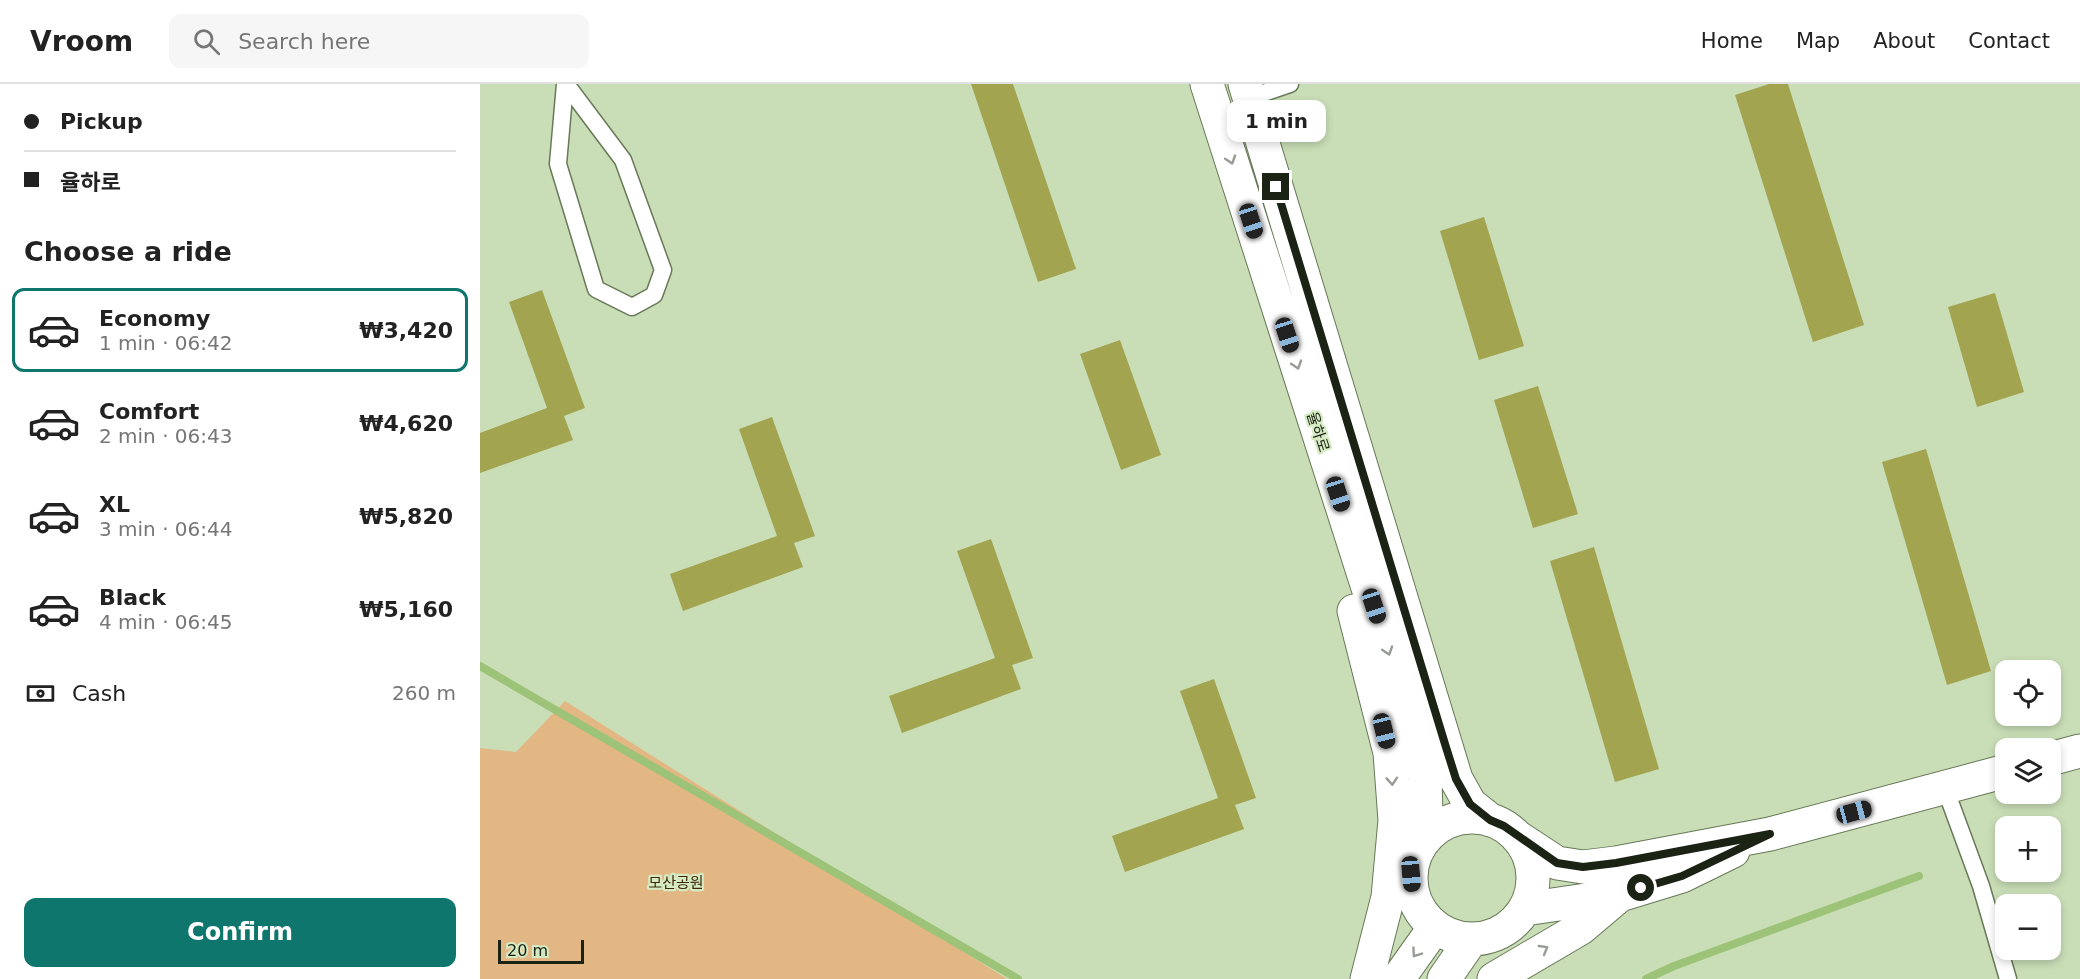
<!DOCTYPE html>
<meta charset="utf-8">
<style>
body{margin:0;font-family:"DejaVu Sans","Noto Sans KR",sans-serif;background:#f6f6f6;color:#222;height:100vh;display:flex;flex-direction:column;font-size:22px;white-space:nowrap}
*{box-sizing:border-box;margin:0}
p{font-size:20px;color:#767676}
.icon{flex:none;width:33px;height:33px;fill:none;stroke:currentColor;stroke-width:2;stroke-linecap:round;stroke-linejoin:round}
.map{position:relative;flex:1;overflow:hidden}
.sheet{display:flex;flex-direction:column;background:#fff;width:480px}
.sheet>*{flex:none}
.hud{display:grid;align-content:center;height:132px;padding:0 24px;background:#fff}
.fabs{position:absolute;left:1515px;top:576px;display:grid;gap:12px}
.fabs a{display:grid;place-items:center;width:66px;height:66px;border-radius:12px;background:#fff;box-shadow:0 3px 9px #0003;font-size:30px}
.scale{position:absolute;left:18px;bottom:15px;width:86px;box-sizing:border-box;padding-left:6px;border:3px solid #1b2314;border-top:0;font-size:16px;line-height:21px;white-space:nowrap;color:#1b2314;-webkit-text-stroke:4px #d6ebc4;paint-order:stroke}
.end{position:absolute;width:27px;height:27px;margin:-14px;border:8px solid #1b2314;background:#fff;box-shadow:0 0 0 3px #fff}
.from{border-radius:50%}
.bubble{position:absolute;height:42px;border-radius:12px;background:#fff;box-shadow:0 3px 9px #0003;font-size:20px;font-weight:700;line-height:42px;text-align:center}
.car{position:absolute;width:18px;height:36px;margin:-18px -9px;border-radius:8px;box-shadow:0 0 4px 2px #0007;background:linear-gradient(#222 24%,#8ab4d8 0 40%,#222 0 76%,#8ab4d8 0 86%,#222 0)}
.hud b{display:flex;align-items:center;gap:21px;height:57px;font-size:22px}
.hud b+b{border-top:2px solid #e0e0e0}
.hud i{width:15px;height:15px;background:#222}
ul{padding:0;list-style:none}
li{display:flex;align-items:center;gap:18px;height:84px;margin:0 12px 9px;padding:0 12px;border:3px solid transparent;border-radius:12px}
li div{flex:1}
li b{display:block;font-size:22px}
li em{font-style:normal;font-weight:700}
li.active{border-color:#0f766e}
li>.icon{width:54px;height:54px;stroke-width:1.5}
h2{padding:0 24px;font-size:27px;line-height:72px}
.pay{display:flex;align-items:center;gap:15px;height:66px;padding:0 24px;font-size:22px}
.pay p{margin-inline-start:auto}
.button{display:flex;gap:12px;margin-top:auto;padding:12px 24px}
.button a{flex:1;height:69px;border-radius:12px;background:#0f766e;color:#fff;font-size:24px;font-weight:700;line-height:69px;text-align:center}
header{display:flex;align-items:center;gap:36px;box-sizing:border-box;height:84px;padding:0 30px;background:#fff;border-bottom:2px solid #e0e0e0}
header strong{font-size:28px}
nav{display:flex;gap:33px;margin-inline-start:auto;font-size:21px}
.search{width:420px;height:54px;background:#f6f6f6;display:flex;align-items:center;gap:15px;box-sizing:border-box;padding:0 21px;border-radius:12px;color:#767676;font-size:22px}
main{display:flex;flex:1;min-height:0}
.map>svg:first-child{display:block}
.green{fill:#e3b784}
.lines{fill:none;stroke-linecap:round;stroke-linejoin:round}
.stream{stroke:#9dc378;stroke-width:8}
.building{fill:#a2a44f}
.lane-casing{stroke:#677957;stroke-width:19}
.secondary-casing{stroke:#677957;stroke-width:35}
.lane{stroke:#fff;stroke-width:16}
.secondary{stroke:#fff;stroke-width:33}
.oneway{stroke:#989c95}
.route{stroke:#1b2314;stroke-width:8}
.labels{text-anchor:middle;stroke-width:4.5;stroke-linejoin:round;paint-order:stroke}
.street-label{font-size:15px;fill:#1b2314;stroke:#d6ebc4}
.park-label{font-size:15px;fill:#3f2809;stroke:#d6ebc4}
</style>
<header>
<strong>Vroom</strong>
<div class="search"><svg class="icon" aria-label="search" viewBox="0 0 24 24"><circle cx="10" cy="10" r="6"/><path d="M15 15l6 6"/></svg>Search here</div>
<nav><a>Home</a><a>Map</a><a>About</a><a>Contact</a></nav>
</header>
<main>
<section class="sheet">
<div class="hud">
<b><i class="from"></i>Pickup</b>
<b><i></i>율하로</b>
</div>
<h2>Choose a ride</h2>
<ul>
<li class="active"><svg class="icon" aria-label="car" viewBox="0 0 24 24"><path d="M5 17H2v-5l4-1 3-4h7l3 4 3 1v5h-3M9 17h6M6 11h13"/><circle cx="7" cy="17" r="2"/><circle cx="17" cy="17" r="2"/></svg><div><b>Economy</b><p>1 min · 06:42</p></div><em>₩3,420</em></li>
<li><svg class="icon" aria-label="car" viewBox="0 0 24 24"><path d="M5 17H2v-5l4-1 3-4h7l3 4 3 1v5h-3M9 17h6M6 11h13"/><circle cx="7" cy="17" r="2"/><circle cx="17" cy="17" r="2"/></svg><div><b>Comfort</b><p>2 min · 06:43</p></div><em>₩4,620</em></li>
<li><svg class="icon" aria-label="car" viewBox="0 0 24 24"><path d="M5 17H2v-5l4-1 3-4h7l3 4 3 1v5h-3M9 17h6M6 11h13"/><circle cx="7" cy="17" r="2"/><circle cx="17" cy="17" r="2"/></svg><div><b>XL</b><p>3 min · 06:44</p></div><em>₩5,820</em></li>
<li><svg class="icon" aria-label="car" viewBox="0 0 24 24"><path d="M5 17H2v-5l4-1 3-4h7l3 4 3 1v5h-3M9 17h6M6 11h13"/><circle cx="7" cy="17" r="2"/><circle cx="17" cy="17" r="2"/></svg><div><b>Black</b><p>4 min · 06:45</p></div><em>₩5,160</em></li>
</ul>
<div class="pay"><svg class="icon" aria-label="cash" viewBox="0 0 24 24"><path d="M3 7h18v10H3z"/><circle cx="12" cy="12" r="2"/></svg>Cash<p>260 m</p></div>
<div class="button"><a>Confirm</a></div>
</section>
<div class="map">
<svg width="1600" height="895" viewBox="0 0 1600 895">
<rect width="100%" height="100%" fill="#c9deb7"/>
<path class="green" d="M85 617 527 895H0V664L36 668Z"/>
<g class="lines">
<path class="stream" d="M0 582 538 895
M1166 895 1194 882 1439 792"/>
</g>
<path class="building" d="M491 0H533L596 185 558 198Z
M1289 0H1308L1384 241 1333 258 1255 11Z
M1004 133 1044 262 999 276 960 147Z
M62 206 105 324 84 332 93 356 0 389V349L67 324 29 218Z
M1515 209 1544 308 1497 323 1468 223Z
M640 256 681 371 641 386 600 270Z
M1058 302 1098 430 1053 444 1014 316Z
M292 333 335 452 314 459 323 483 203 527 190 490 297 452 259 345Z
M1446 365 1511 587 1467 601 1402 378Z
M511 455 553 574 532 581 541 605 422 649 409 612 515 574 477 467Z
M1114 463 1179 685 1135 698 1070 477Z
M734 595 776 714 755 721 764 745 645 788 632 752 738 714 700 607Z"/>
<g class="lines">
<defs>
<path id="lane" d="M85 0 78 80 116 205 152 223 174 211 183 186 143 76 86 0
M769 14 810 0
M1465 704 1501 802 1528 895"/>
<path id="secondary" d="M727 0 936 654 945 692 946 733 936 768
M765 0 976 695 990 720 1010 736
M874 527 910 669 915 736 908 813 887 895
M1570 675 1600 667
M931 794a61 61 0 1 1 122 0a61 61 0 1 1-122 0Z
M1036 752 1077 779 1103 783 1136 779 1290 750 1526 687
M1045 825 1140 811 1202 792 1253 767
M918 895 955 843
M964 895 991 856
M1014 895 1101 844 1140 811"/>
</defs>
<use href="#lane" class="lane-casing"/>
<use href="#secondary" class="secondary-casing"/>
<use href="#lane" class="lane"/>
<use href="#secondary" class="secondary"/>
</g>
<defs><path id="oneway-chevron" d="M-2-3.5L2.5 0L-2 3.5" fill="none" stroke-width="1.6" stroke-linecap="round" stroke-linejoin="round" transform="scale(1.5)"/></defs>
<g class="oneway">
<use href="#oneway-chevron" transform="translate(751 76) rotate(72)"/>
<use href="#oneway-chevron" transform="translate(817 281) rotate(72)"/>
<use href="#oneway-chevron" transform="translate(908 567) rotate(72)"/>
<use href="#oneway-chevron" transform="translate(912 697) rotate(86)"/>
<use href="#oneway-chevron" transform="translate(1064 865) rotate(-30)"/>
<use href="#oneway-chevron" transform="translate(936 869) rotate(125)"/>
</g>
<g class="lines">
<path class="route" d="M796 103 965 660 976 695 990 720 1010 736 1024 742 1077 779 1103 783 1136 779 1290 750 1202 792 1161 804"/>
</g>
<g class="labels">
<g class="street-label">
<text transform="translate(838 348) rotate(72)" y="5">율하로</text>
</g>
<g class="park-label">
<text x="196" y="804">모산공원</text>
</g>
</g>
</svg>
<div class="fabs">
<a><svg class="icon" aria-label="locate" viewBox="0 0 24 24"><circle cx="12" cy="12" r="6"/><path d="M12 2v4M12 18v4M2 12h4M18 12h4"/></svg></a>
<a><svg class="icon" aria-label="layers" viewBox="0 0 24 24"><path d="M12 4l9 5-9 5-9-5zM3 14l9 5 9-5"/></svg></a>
<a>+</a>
<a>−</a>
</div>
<div class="scale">20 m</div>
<i class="end from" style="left:1161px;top:804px"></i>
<i class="end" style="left:796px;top:103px"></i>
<div class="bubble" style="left:747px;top:16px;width:99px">1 min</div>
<i class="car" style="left:771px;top:137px;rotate:162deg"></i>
<i class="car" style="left:807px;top:251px;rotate:162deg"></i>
<i class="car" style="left:858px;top:410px;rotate:162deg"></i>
<i class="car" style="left:894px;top:522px;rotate:162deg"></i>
<i class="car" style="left:904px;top:647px;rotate:166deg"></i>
<i class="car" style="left:1374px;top:728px;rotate:75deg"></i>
<i class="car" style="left:931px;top:790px;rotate:175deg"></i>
</div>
</main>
